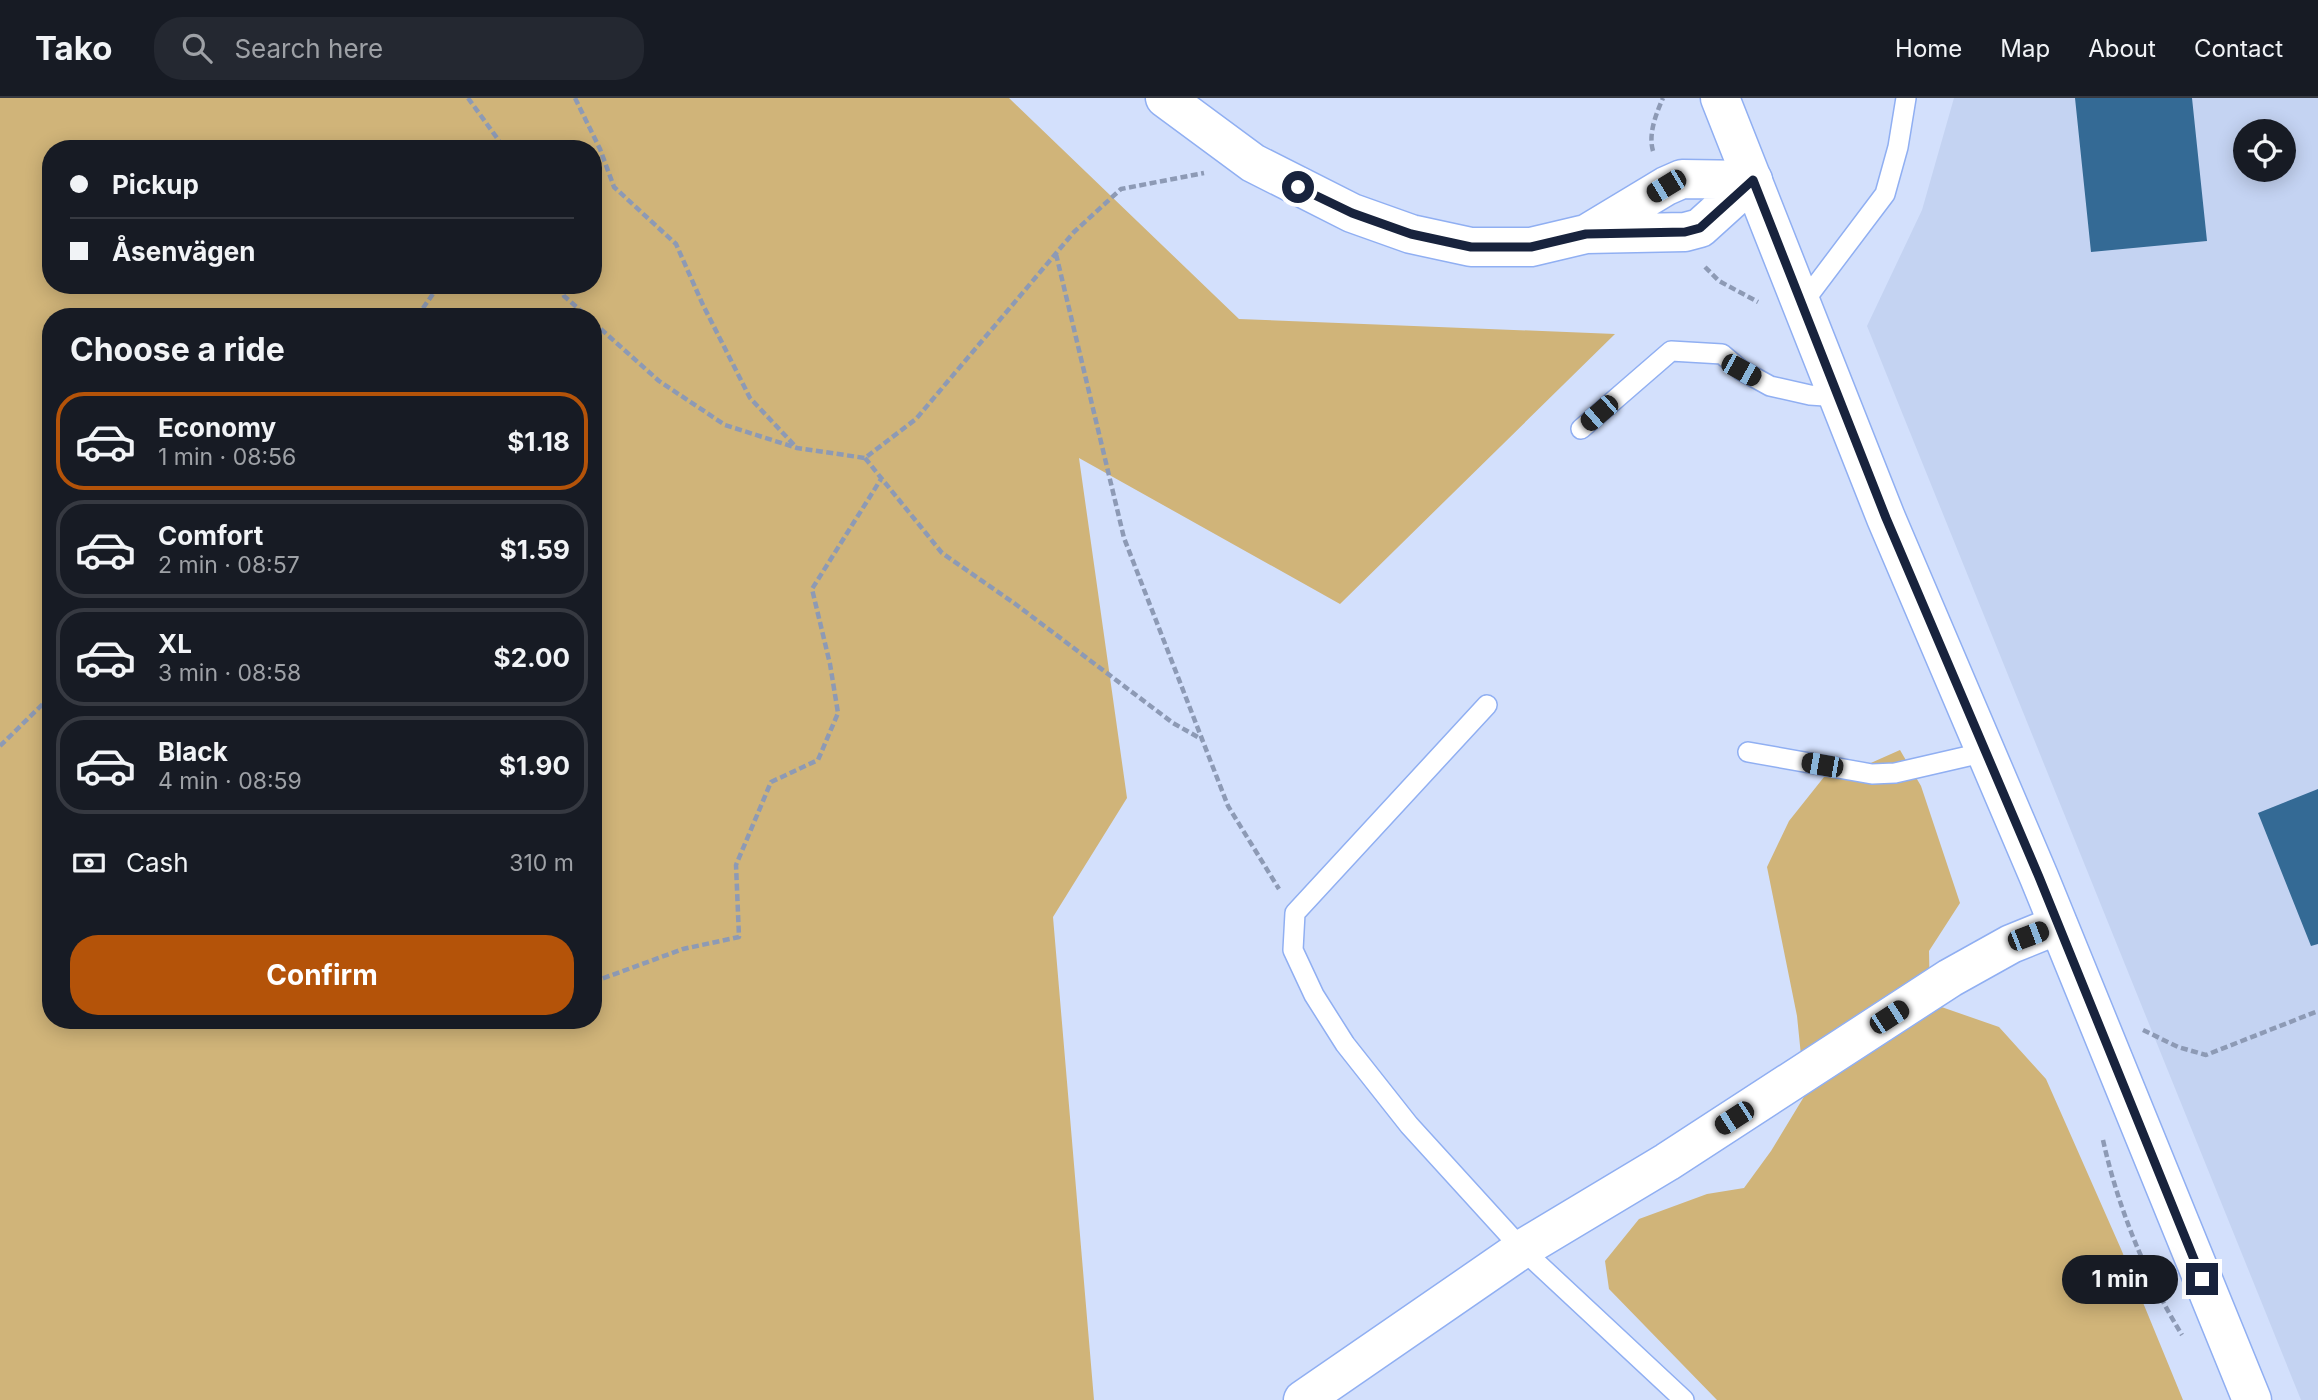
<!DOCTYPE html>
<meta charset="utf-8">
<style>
body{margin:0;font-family:Inter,sans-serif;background:#242831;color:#f1f3f6;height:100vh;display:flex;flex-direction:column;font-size:26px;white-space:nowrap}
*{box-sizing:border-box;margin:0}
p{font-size:23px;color:#9ea1a6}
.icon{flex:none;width:38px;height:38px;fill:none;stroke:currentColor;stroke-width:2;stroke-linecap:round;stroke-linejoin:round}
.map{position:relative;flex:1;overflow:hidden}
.panel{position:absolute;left:42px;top:210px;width:560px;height:721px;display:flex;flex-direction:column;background:#171b24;border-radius:28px;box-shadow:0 4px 18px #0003}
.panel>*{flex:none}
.hud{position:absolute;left:42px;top:42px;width:560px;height:154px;border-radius:28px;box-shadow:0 4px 18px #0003;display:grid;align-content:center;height:154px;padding:0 28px;background:#171b24}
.controls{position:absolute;left:2233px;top:21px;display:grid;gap:14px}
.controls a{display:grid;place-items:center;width:63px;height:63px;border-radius:50%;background:#171b24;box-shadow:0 4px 18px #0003;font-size:35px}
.end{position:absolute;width:32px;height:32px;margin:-16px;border:9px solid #18233d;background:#fff;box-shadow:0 0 0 4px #fff}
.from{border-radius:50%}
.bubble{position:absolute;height:49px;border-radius:24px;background:#171b24;box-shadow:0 4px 18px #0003;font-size:23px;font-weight:700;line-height:49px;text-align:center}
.car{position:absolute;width:21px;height:42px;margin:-21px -10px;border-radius:9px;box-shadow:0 0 5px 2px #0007;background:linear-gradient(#222 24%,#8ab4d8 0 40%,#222 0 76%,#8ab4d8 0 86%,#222 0)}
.hud b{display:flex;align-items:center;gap:24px;height:66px;font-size:26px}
.hud b+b{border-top:2px solid #363941}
.hud i{width:18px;height:18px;background:#f1f3f6}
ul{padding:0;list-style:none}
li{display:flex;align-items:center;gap:21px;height:98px;margin:0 14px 10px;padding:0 14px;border:4px solid #363941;border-radius:28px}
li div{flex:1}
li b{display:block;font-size:26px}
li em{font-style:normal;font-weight:700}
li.on{border-color:#b45309}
li>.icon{width:63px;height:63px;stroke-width:1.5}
h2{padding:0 28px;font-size:32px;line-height:84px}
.pay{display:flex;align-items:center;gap:18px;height:77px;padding:0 28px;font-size:26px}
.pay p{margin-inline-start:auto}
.button{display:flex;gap:14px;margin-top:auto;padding:14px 28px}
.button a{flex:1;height:80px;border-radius:28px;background:#b45309;color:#fff;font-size:28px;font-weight:700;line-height:80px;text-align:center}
header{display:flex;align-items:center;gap:42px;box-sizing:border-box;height:98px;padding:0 35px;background:#171b24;border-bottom:2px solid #363941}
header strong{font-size:33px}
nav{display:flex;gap:38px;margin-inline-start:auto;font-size:24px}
.search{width:490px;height:63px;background:#242831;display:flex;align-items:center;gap:18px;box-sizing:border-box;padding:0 24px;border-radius:28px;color:#9ea1a6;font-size:26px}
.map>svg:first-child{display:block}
.built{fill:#c4d3f2;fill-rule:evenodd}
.green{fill:#d0b479;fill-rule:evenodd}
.building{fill:#346a95}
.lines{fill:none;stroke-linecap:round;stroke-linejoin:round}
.lane-casing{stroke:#90aff2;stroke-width:22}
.street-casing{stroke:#90aff2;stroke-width:41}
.secondary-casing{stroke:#90aff2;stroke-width:41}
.highway-casing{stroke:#90aff2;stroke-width:41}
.path{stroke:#8d9ab5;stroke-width:4.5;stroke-dasharray:7 3.5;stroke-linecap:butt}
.lane{stroke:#fff;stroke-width:19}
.street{stroke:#fff;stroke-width:38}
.secondary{stroke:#fff;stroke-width:38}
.highway{stroke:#fff;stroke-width:38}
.route{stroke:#18233d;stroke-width:9}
</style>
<header>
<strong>Tako</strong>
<div class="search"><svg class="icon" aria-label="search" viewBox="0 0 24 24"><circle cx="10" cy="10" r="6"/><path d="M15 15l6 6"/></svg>Search here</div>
<nav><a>Home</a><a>Map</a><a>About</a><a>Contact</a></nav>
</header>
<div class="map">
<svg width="2318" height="1302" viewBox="0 0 2318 1302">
<rect width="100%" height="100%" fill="#d3e0fc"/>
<path class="built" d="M1954 0H2318V1302H2301L1867 228 1922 112ZM2245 33H2284V72H2245Z"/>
<path class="green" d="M0 0H1009L1239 221 1615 236 1340 506 1079 360 1127 700 1053 819 1094 1302H0ZM51 51H593V187H51ZM51 219H593V922H51Z
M1900 652 1921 688 1960 805 1929 853 1930 905 1999 929 2046 981 2121 1151 2183 1302H1717L1609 1191 1605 1163 1639 1121 1707 1096 1744 1090 1771 1053 1805 997 1797 918 1767 769 1789 723 1824 679 1864 668Z"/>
<path class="building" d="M2075 0H2192L2207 143 2091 154Z
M2318 691V846L2311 848 2258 715Z"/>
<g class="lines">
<defs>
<path id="lane" d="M1802 206 1885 96 1898 49 1906 0
M1581 331 1671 253 1722 256 1741 272 1770 288 1810 297 1839 299
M1487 607 1295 815 1293 852 1314 897 1345 946 1409 1027 1522 1151 1684 1302
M1748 654 1872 676 1895 675 1986 654"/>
<path id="street" d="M1303 1302 1522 1151 1667 1064 1950 880 2011 846 2058 827"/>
<path id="secondary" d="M1720 0 1886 420 2039 779 2252 1302"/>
<path id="highway" d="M1165 0 1253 65 1352 115 1411 136 1471 149H1531L1586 136 1685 134 1700 130 1753 82
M1588 135 1666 88 1682 81 1753 82"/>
</defs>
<use href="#lane" class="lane-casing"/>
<use href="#street" class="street-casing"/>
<use href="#secondary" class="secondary-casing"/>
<use href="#highway" class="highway-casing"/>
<path class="path" d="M468 0 505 51
M575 0 600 51 614 89 676 146 703 207 750 300 797 350
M1653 53C1648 36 1656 16 1663 0
M1056 156 1124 440 1228 708 1279 791
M1705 169 1719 183 1758 204
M560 187 564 198 588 219
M417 219 439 187
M593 224 659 283 725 327 797 350 865 360 916 321 1074 134 1121 91 1204 75
M865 360 942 455 1014 505 1173 625 1203 642
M0 648 51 598
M593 884 683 851 739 839 736 767 771 684 818 662 838 615 830 566 812 491 881 381
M2143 932 2178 949 2206 957 2318 913
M2103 1042C2118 1110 2146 1178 2182 1237"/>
<use href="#lane" class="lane"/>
<use href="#street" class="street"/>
<use href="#secondary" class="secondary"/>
<use href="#highway" class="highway"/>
</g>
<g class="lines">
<path class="route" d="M1298 89 1352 115 1411 136 1471 149H1531L1586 136 1685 134 1700 130 1753 82 1886 420 2039 779 2202 1181"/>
</g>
</svg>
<div class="controls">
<a><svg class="icon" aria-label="locate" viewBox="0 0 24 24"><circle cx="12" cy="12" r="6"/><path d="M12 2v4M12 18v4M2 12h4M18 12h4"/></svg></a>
</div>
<i class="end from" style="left:1298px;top:89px"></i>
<i class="end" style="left:2202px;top:1181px"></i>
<div class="bubble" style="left:2062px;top:1157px;width:116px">1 min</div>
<i class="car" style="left:1666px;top:88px;rotate:239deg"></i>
<i class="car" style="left:1741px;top:272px;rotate:119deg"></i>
<i class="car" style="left:1599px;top:315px;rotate:229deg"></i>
<i class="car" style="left:1822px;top:667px;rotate:280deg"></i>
<i class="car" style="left:2028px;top:838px;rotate:69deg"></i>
<i class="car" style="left:1889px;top:919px;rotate:57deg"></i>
<i class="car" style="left:1734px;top:1020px;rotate:237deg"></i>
<div class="hud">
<b><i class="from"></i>Pickup</b>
<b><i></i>Åsenvägen</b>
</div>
<section class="panel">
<h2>Choose a ride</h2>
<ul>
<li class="on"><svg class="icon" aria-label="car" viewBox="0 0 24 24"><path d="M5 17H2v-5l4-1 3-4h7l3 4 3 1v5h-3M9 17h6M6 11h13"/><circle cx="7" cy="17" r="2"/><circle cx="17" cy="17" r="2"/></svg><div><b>Economy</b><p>1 min · 08:56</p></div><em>$1.18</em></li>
<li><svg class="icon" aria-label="car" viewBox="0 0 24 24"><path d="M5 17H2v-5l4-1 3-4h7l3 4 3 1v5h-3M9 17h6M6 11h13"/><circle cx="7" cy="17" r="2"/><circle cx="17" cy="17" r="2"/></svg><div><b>Comfort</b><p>2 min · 08:57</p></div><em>$1.59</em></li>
<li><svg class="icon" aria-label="car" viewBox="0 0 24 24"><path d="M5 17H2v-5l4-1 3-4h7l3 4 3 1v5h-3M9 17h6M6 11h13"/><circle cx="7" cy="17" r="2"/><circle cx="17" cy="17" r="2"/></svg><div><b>XL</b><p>3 min · 08:58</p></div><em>$2.00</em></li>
<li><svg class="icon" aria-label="car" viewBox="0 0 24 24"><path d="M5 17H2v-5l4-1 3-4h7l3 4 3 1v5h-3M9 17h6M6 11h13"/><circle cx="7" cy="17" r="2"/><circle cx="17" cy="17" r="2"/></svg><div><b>Black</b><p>4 min · 08:59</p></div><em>$1.90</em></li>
</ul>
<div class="pay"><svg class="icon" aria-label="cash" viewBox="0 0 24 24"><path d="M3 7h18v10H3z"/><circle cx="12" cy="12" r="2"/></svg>Cash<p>310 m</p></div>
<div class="button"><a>Confirm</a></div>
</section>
</div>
